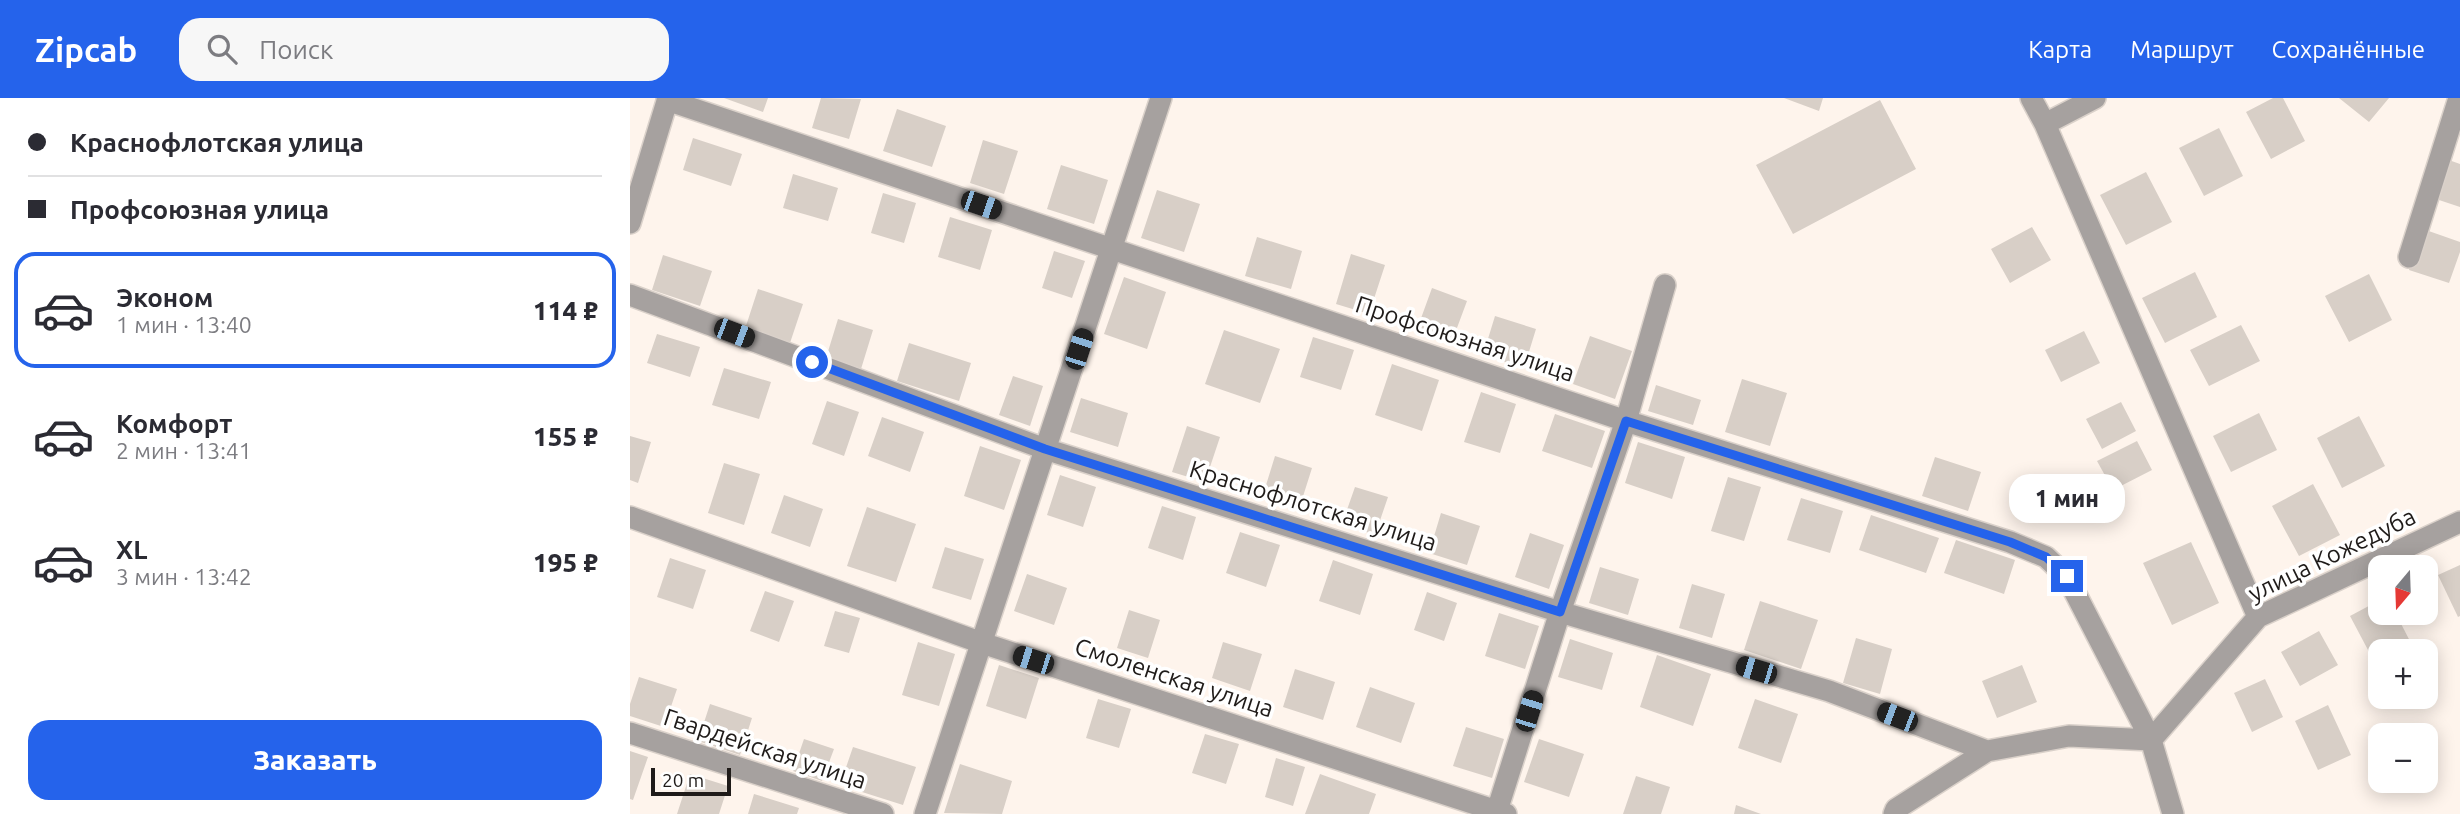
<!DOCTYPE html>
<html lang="ru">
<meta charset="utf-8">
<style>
body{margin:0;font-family:Ubuntu,sans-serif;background:#f7f7f7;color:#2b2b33;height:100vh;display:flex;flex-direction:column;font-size:26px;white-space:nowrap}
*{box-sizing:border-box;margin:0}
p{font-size:23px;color:#7c7c81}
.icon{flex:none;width:38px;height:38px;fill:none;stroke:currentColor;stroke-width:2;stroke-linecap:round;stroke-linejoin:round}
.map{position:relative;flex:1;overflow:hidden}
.sheet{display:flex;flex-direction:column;background:#fff;width:630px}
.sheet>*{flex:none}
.banner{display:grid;align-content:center;height:154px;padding:0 28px;background:#fff}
.needle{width:46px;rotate:199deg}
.tools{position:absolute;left:1738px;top:457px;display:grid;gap:14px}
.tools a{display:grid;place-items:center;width:70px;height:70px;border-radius:14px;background:#fff;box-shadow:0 4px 18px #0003;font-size:35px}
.scale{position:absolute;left:21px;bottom:18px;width:80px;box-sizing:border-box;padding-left:7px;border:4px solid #1f1b19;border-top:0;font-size:19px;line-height:24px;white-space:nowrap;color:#1f1b19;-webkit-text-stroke:5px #fff;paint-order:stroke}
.end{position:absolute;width:32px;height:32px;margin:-16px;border:9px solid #2563eb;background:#fff;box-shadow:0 0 0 4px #fff}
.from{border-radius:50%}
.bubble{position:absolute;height:49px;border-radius:21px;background:#fff;box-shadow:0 4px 18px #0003;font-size:23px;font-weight:800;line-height:49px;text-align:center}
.car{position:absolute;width:21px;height:42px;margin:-21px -10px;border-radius:9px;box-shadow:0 0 5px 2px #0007;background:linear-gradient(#222 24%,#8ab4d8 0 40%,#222 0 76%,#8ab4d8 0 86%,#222 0)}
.banner b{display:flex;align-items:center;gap:24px;height:66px;font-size:26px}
.banner b+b{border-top:2px solid #e1e1e2}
.banner i{width:18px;height:18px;background:#2b2b33}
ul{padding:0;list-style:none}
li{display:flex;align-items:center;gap:21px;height:116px;margin:0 14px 10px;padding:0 14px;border:4px solid transparent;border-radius:21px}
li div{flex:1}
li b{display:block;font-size:26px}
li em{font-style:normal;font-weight:800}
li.current{border-color:#2563eb}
li>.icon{width:63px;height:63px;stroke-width:1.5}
.primary-button{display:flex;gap:14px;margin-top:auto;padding:14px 28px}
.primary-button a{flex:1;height:80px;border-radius:21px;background:#2563eb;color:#fff;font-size:28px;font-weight:800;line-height:80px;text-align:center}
header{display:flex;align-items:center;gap:42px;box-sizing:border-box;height:98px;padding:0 35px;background:#2563eb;color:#fff}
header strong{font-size:33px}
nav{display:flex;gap:38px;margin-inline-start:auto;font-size:24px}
.search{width:490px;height:63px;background:#f7f7f7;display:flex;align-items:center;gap:18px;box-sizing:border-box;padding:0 24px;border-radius:21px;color:#7c7c81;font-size:26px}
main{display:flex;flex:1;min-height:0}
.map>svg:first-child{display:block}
.building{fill:#d8cfc7}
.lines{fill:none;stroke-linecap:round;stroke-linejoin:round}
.street-casing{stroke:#dad1ca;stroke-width:24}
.street{stroke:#a6a19f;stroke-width:21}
.route{stroke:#2563eb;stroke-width:9}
.labels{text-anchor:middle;stroke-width:7;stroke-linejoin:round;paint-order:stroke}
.street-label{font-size:24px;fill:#1f1b19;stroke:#fff}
</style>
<header>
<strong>Zipcab</strong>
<div class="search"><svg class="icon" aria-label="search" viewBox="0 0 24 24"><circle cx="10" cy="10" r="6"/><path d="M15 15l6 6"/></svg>Поиск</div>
<nav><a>Карта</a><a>Маршрут</a><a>Сохранённые</a></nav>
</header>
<main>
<section class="sheet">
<div class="banner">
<b><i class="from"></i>Краснофлотская улица</b>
<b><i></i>Профсоюзная улица</b>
</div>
<ul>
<li class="current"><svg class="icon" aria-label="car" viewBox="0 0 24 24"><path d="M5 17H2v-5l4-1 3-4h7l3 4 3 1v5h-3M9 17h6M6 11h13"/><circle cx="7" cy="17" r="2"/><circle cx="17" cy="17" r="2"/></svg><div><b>Эконом</b><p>1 мин · 13:40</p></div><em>114 ₽</em></li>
<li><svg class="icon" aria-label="car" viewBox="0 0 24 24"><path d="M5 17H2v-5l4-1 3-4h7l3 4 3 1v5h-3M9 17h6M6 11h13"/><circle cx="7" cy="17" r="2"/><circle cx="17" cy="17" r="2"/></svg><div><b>Комфорт</b><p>2 мин · 13:41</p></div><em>155 ₽</em></li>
<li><svg class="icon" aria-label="car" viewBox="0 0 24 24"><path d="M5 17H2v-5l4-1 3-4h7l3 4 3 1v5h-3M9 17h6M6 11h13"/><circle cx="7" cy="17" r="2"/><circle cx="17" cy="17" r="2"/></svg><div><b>XL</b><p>3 мин · 13:42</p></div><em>195 ₽</em></li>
</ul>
<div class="primary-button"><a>Заказать</a></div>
</section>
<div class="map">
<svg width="1830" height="716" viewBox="0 0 1830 716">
<rect width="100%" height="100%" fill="#fef4ec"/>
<path class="building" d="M94 0H138L133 14Z
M191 0 231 1 219 41 182 30Z
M1154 0H1193L1189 13Z
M1643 0H1653L1675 43 1641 61 1616 14Z
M1709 0H1759L1739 24Z
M1250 2 1286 71 1163 136 1126 67Z
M267 11 316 28 302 69 253 53Z
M1589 30 1613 78 1574 98 1549 50Z
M63 40 112 56 101 88 53 72Z
M353 42 388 53 374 96 340 85Z
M1816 61 1830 66V109L1803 100Z
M431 67 478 82 464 126 417 111Z
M1516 74 1542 124 1496 147 1470 97Z
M163 76 208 90 198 123 153 110Z
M527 92 570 106 554 154 511 140Z
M253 95 286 105 274 145 241 135Z
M320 119 362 132 350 172 308 159Z
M1402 129 1421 162 1380 185 1361 151Z
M1793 131 1830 144V154L1819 185 1779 172Z
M627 139 672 153 661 191 615 178Z
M424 153 455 163 442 200 412 190Z
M721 156 755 167 739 216 706 206Z
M33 157 82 173 70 208 22 192Z
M1565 174 1587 219 1535 245 1512 200Z
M1739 176 1762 222 1719 244 1695 198Z
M494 179 536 194 517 251 474 236Z
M802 190 837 203 821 246 786 234Z
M128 191 173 206 160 245 115 231Z
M865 218 906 231 894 270 853 257Z
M208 221 243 232 231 271 196 260Z
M1611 227 1630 263 1579 288 1560 252Z
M594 232 650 251 630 305 575 286Z
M1454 233 1470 265 1431 284 1415 252Z
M27 236 70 249 60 279 17 265Z
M960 238 1002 253 985 301 943 286Z
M683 239 724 252 711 292 670 279Z
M279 245 341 265 329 303 267 283Z
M762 266 809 282 792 333 745 317Z
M94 270 141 284 129 321 82 307Z
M383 278 413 288 400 328 369 317Z
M1112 281 1157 295 1140 348 1095 334Z
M1026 287 1071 302 1063 327 1018 313Z
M851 294 886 306 870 355 834 344Z
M451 300 498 315 488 349 440 334Z
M197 303 229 314 214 358 182 346Z
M1491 304 1506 333 1472 351 1456 321Z
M1629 315 1647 352 1601 374 1583 338Z
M925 316 975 333 962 370 912 353Z
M1729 318 1755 368 1712 390 1687 340Z
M252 319 294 334 280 374 238 358Z
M557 328 590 339 575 384 542 374Z
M0 338 21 344 8 385 0 382Z
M1507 343 1522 372 1483 392 1467 363Z
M1008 344 1055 359 1042 401 995 385Z
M350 348 391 362 374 412 334 398Z
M645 358 682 370 669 411 632 400Z
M1305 359 1351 374 1338 413 1292 398Z
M94 365 130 376 114 427 78 415Z
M430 377 466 389 453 429 417 417Z
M1098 379 1131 389 1114 443 1081 433Z
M1683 386 1710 437 1669 458 1642 408Z
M725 389 758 399 745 437 712 426Z
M154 397 193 411 180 449 141 435Z
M1171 400 1213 413 1200 455 1157 442Z
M532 408 566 419 553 462 518 450Z
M237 409 286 426 266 484 217 468Z
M811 415 850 428 837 467 799 455Z
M1241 417 1309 440 1296 475 1229 452Z
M610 434 650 447 636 489 596 475Z
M900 435 934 447 919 491 885 479Z
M1326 442 1385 462 1374 496 1314 475Z
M1561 444 1589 505 1542 527 1513 465Z
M315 449 354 461 341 502 302 490Z
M40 460 76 472 63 511 27 499Z
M703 462 743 476 730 517 689 503Z
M1830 467V518L1828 519 1808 477Z
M970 469 1009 481 998 517 959 505Z
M397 476 437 490 424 527 384 513Z
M1062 486 1095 496 1082 540 1049 530Z
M135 493 164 503 149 544 120 533Z
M797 494 827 505 814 543 784 532Z
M1750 502V514H1765L1783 549 1776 553H1750V567L1747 569 1720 518Z
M1130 503 1188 522 1171 571 1114 552Z
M499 512 530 522 518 560 487 550Z
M205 513 230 520 219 555 194 548Z
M869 515 909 528 895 571 855 558Z
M1689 533 1708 567 1670 588 1651 554Z
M1226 540 1262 551 1250 596 1213 585Z
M940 541 983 555 972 592 928 579Z
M288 544 325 556 309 608 272 597Z
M593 544 632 556 620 593 582 580Z
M1027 557 1081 576 1063 628 1010 609Z
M369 567 409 580 396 621 356 608Z
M1392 567 1407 604 1367 620 1352 583Z
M665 571 705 584 693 622 653 609Z
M9 579 47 591 34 629 0 618V606Z
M1635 581 1653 619 1622 634 1604 595Z
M740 589 785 605 771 645 726 629Z
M468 601 501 611 489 650 456 640Z
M1125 601 1168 616 1151 665 1108 650Z
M80 606 122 620 110 657 68 643Z
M1698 607 1721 657 1688 672 1665 623Z
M836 629 874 641 862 680 823 668Z
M575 636 609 646 596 686 562 675Z
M174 641 204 651 192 683 163 673Z
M909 641 954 656 939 699 894 684Z
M223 649 286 669 273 707 210 687Z
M0 653 18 659 3 702 0 701Z
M646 660 675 669 663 708 635 699Z
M330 666 382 683 372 716 314 715Z
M60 676 98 688 89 716H47Z
M690 676 746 696 739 716H675Z
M1006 678 1040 689 1031 716H993Z
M124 696 169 710 167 716H118Z
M1106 707 1131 716H1104Z"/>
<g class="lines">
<defs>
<path id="street" d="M1401 0 1415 26 1628 519
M37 2 996 323 1380 444 1416 459 1437 479 1521 642 1543 716
M1415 26 1465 0
M0 125 38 0
M1779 159 1829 0
M0 197 415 351 930 514 1199 593 1357 653
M0 419 352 545 876 716
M0 635 253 716
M1521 642 1628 519 1830 424
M295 716 531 0
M866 716 930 514 996 323 1035 187
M1264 716 1266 711 1357 653 1439 638 1521 642"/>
</defs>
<use href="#street" class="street-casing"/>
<use href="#street" class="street"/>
</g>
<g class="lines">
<path class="route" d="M182 264 415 351 930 514 996 323 1380 444 1416 459 1437 478"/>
</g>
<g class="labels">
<g class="street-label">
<text transform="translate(835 241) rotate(18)" y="8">Профсоюзная улица</text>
<text transform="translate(683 408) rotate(17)" y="8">Краснофлотская улица</text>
<text transform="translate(1702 457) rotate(-26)" y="8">улица Кожедуба</text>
<text transform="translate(544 580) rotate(18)" y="8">Смоленская улица</text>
<text transform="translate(135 651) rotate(18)" y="8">Гвардейская улица</text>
</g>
</g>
</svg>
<div class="tools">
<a><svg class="needle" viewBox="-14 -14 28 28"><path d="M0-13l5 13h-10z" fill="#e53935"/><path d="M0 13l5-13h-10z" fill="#7c7c81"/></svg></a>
<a>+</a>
<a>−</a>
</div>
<div class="scale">20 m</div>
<i class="end from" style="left:182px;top:264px"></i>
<i class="end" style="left:1437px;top:478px"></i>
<div class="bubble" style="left:1379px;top:376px;width:116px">1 мин</div>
<i class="car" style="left:351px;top:107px;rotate:109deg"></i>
<i class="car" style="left:104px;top:235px;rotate:111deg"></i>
<i class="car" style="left:449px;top:251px;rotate:18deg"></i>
<i class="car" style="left:403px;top:562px;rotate:288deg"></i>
<i class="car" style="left:1126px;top:572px;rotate:287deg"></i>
<i class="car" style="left:899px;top:613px;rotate:17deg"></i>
<i class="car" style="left:1267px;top:619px;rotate:291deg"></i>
</div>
</main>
